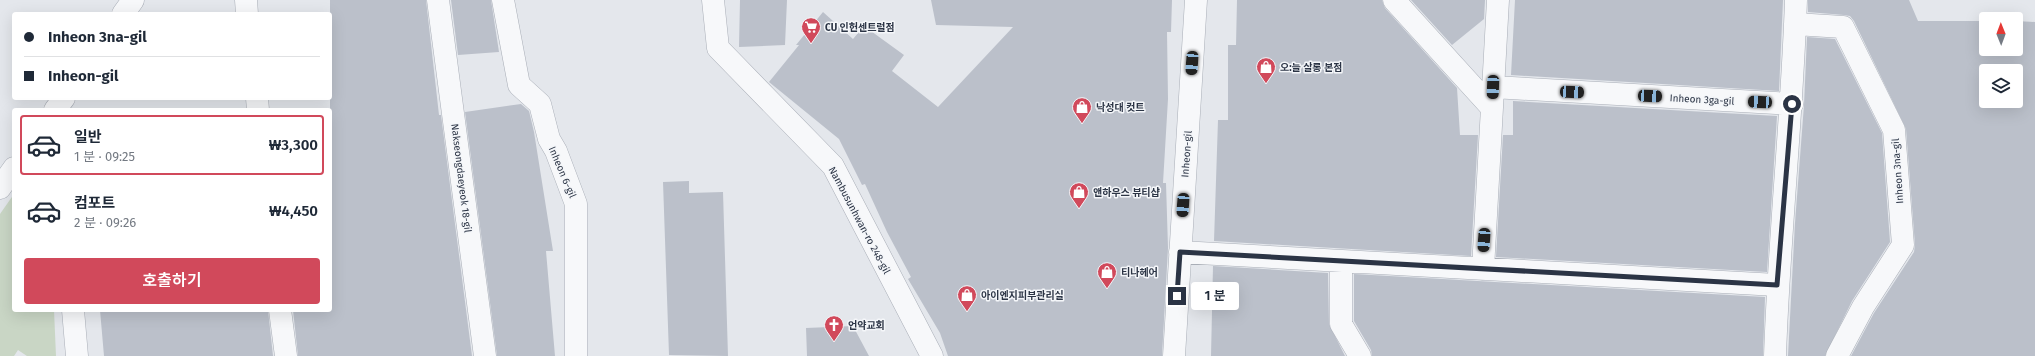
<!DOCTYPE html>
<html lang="ko">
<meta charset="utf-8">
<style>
body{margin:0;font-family:"Fira Sans","Noto Sans KR",sans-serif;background:#f6f6f7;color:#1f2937;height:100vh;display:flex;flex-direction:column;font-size:15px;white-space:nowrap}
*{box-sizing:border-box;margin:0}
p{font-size:13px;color:#747a83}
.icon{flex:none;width:22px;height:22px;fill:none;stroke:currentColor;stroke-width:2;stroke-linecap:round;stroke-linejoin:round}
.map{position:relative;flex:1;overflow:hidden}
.drawer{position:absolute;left:12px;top:108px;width:320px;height:204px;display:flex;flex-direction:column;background:#fff;border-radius:4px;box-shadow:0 4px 16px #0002}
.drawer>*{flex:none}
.guide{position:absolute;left:12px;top:12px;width:320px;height:88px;border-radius:4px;box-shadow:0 4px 16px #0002;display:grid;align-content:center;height:88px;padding:0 12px;background:#fff}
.needle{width:26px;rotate:359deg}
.fabs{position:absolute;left:1979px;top:12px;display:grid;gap:8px}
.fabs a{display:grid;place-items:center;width:44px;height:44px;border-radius:4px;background:#fff;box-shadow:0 4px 16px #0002;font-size:20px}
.end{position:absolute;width:18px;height:18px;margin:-9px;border:5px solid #2b3445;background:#fff;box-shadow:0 0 0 2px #fff}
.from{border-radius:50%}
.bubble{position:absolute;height:28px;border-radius:4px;background:#fff;box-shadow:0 4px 16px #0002;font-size:13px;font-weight:600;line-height:28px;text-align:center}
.car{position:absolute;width:12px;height:24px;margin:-12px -6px;border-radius:5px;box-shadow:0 0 3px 1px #0007;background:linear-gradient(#222 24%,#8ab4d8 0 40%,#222 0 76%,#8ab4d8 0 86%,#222 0)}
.guide b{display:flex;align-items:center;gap:14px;height:38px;font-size:15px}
.guide b+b{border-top:1px solid #e0e1e3}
.guide i{width:10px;height:10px;background:#1f2937}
ul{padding:7px 0 0;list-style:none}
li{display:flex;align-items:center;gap:12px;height:60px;margin:0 8px 6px;padding:0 4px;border:2px solid transparent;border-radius:4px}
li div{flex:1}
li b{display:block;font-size:15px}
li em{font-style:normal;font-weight:600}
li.on{border-color:#d1495b}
li>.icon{width:36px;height:36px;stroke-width:1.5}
.button{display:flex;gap:8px;margin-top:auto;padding:8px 12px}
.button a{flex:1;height:46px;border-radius:4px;background:#d1495b;color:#fff;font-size:16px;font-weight:600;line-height:46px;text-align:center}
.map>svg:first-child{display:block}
.green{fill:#c9d6c5}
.building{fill:#bbc0ca;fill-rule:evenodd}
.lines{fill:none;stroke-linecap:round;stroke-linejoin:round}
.minor-casing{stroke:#a9aeb7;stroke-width:23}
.minor{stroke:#f7f8fa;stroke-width:22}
.route{stroke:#2b3445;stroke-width:5}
.labels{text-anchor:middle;stroke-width:3;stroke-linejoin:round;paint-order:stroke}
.poi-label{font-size:10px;font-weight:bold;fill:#2b3445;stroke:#f4f6f9;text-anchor:start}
.street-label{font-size:10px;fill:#2b3445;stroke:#f4f6f9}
</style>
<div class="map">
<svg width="2035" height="356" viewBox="0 0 2035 356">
<rect width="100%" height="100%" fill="#e4e7ec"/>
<path class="green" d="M14 194V310H54L56 356H27L18 350 14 356H0V214Z"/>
<path class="building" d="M330 0H426L439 115H441L472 356H298L293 310H330Z
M451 0H491L499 52 458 55Z
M740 0H787L785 45 739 47Z
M931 0H1172L1171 32H1167L1168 99 1163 183H1166L1168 248 1162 356H948L940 333 908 279 911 277 887 232 865 184 862 185 839 139 769 82 799 45H796L823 12 853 39 864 26 904 55 892 71 938 107 1013 27 936 25Z
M1237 0H1382L1385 8 1457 88 1460 135H1478L1471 256 1214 241 1218 120H1228V45H1236Z
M1411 0H1485L1484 19 1452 45Z
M1515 0H1783L1779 91 1511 75Z
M1808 0H1909L1918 21H1986V49H2016V21L2035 22V356H1851L1874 313 1914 252 1915 245 1906 129 1854 21 1850 16 1844 15 1808 12ZM1986 71H2016V101H1986Z
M1807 37 1835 39 1882 133 1890 242 1852 301 1825 356H1788L1795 223 1804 105Z
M1513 101 1777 116 1767 272 1496 257 1503 135H1513Z
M521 104 529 111 534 132 553 251H546L555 356H497L465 112Z
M689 181V193L723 192 728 356 669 355 663 182Z
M1213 266 1328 273 1329 324 1345 356H1211Z
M1354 274 1765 297 1763 356H1372L1371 350 1354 321Z
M100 310H268L273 356H104Z
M853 326 869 356H807L806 328Z"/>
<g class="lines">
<defs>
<path id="minor" d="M246 0 247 14
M438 0 485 356
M503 0 519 85 540 104 549 139 556 151 576 204V356
M713 0 718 48 833 166 932 356
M1394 0 1492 108
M123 14 133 0
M1795 24 1843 27 1894 130 1903 245 1863 307 1837 356
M1493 87 1792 104
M257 98 258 110
M55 110 64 98
M0 188 14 168
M1180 252 1777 285
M1341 261V324L1360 356
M1483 269 1498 0
M73 310 77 356
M280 310 286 356
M1174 356 1196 0
M1775 356C1779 237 1792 119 1796 0"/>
</defs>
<use href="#minor" class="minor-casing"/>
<use href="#minor" class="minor"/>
</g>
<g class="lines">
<path class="route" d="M1177 296 1180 252 1777 285 1792 104"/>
</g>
<defs>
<symbol id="supermarket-pin" viewBox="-11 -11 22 30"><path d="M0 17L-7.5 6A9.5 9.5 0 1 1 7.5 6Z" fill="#d1495b" stroke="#f4f6f9"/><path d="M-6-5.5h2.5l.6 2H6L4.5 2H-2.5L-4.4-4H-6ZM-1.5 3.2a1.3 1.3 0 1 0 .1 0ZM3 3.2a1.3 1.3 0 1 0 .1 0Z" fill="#fff"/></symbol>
<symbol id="shop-pin" viewBox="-11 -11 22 30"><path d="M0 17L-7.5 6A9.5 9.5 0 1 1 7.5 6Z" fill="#d1495b" stroke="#f4f6f9"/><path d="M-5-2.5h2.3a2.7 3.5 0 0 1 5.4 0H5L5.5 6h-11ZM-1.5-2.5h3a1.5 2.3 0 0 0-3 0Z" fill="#fff"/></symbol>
<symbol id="church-pin" viewBox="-11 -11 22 30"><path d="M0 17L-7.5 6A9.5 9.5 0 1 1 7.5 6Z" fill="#d1495b" stroke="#f4f6f9"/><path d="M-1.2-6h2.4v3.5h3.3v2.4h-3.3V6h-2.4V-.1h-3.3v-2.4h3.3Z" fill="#fff"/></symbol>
</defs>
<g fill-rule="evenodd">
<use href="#supermarket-pin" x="800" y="16" width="22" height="30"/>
<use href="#shop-pin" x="1255" y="56" width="22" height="30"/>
<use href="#shop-pin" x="1071" y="96" width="22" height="30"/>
<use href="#shop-pin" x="1068" y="181" width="22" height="30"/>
<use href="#shop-pin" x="1096" y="261" width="22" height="30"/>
<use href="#shop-pin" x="956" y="284" width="22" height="30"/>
<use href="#church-pin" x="823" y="314" width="22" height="30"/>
</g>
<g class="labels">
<g class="poi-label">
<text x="825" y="31">CU 인헌센트럴점</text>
<text x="1280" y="71">오:늘 살롱 본점</text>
<text x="1096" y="111">낙성대 컷트</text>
<text x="1093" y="196">앤하우스 뷰티샵</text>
<text x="1121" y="276">티나헤어</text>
<text x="981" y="299">아이엔지피부관리실</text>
<text x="848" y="329">언약교회</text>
</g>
<g class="street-label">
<text transform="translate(1702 99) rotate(3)" y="4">Inheon 3ga-gil</text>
<text transform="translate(1186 154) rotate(-86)" y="4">Inheon-gil</text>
<text transform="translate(1897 171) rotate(-94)" y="4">Inheon 3na-gil</text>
<text transform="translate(563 172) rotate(67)" y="4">Inheon 6-gil</text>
<text transform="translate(462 178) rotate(83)" y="4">Nakseongdaeyeok 18-gil</text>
<text transform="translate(860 220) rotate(62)" y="4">Nambusunhwan-ro 248-gil</text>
</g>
</g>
</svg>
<div class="fabs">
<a><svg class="needle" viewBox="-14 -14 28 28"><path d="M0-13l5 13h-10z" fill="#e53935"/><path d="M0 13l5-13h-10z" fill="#747a83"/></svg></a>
<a><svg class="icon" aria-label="layers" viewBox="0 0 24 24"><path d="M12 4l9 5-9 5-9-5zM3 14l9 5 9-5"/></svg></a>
</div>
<i class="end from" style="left:1792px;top:104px"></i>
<i class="end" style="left:1177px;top:296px"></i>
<div class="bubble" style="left:1191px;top:282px;width:48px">1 분</div>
<i class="car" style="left:1192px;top:63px;rotate:184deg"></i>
<i class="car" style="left:1493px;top:87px;rotate:182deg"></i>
<i class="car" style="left:1572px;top:92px;rotate:93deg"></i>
<i class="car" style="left:1650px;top:96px;rotate:93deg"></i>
<i class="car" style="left:1760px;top:102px;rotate:273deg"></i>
<i class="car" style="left:1183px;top:205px;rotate:184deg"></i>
<i class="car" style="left:1484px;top:240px;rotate:184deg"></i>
<div class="guide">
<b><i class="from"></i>Inheon 3na-gil</b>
<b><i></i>Inheon-gil</b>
</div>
<section class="drawer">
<ul>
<li class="on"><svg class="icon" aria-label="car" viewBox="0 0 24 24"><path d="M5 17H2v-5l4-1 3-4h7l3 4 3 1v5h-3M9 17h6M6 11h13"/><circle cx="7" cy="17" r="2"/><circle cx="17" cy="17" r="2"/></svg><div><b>일반</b><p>1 분 · 09:25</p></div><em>₩3,300</em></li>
<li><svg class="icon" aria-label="car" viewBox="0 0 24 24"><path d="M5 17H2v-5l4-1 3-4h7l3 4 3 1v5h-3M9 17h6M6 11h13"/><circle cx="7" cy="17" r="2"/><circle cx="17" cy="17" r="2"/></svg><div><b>컴포트</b><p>2 분 · 09:26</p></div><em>₩4,450</em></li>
</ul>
<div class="button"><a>호출하기</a></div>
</section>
</div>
